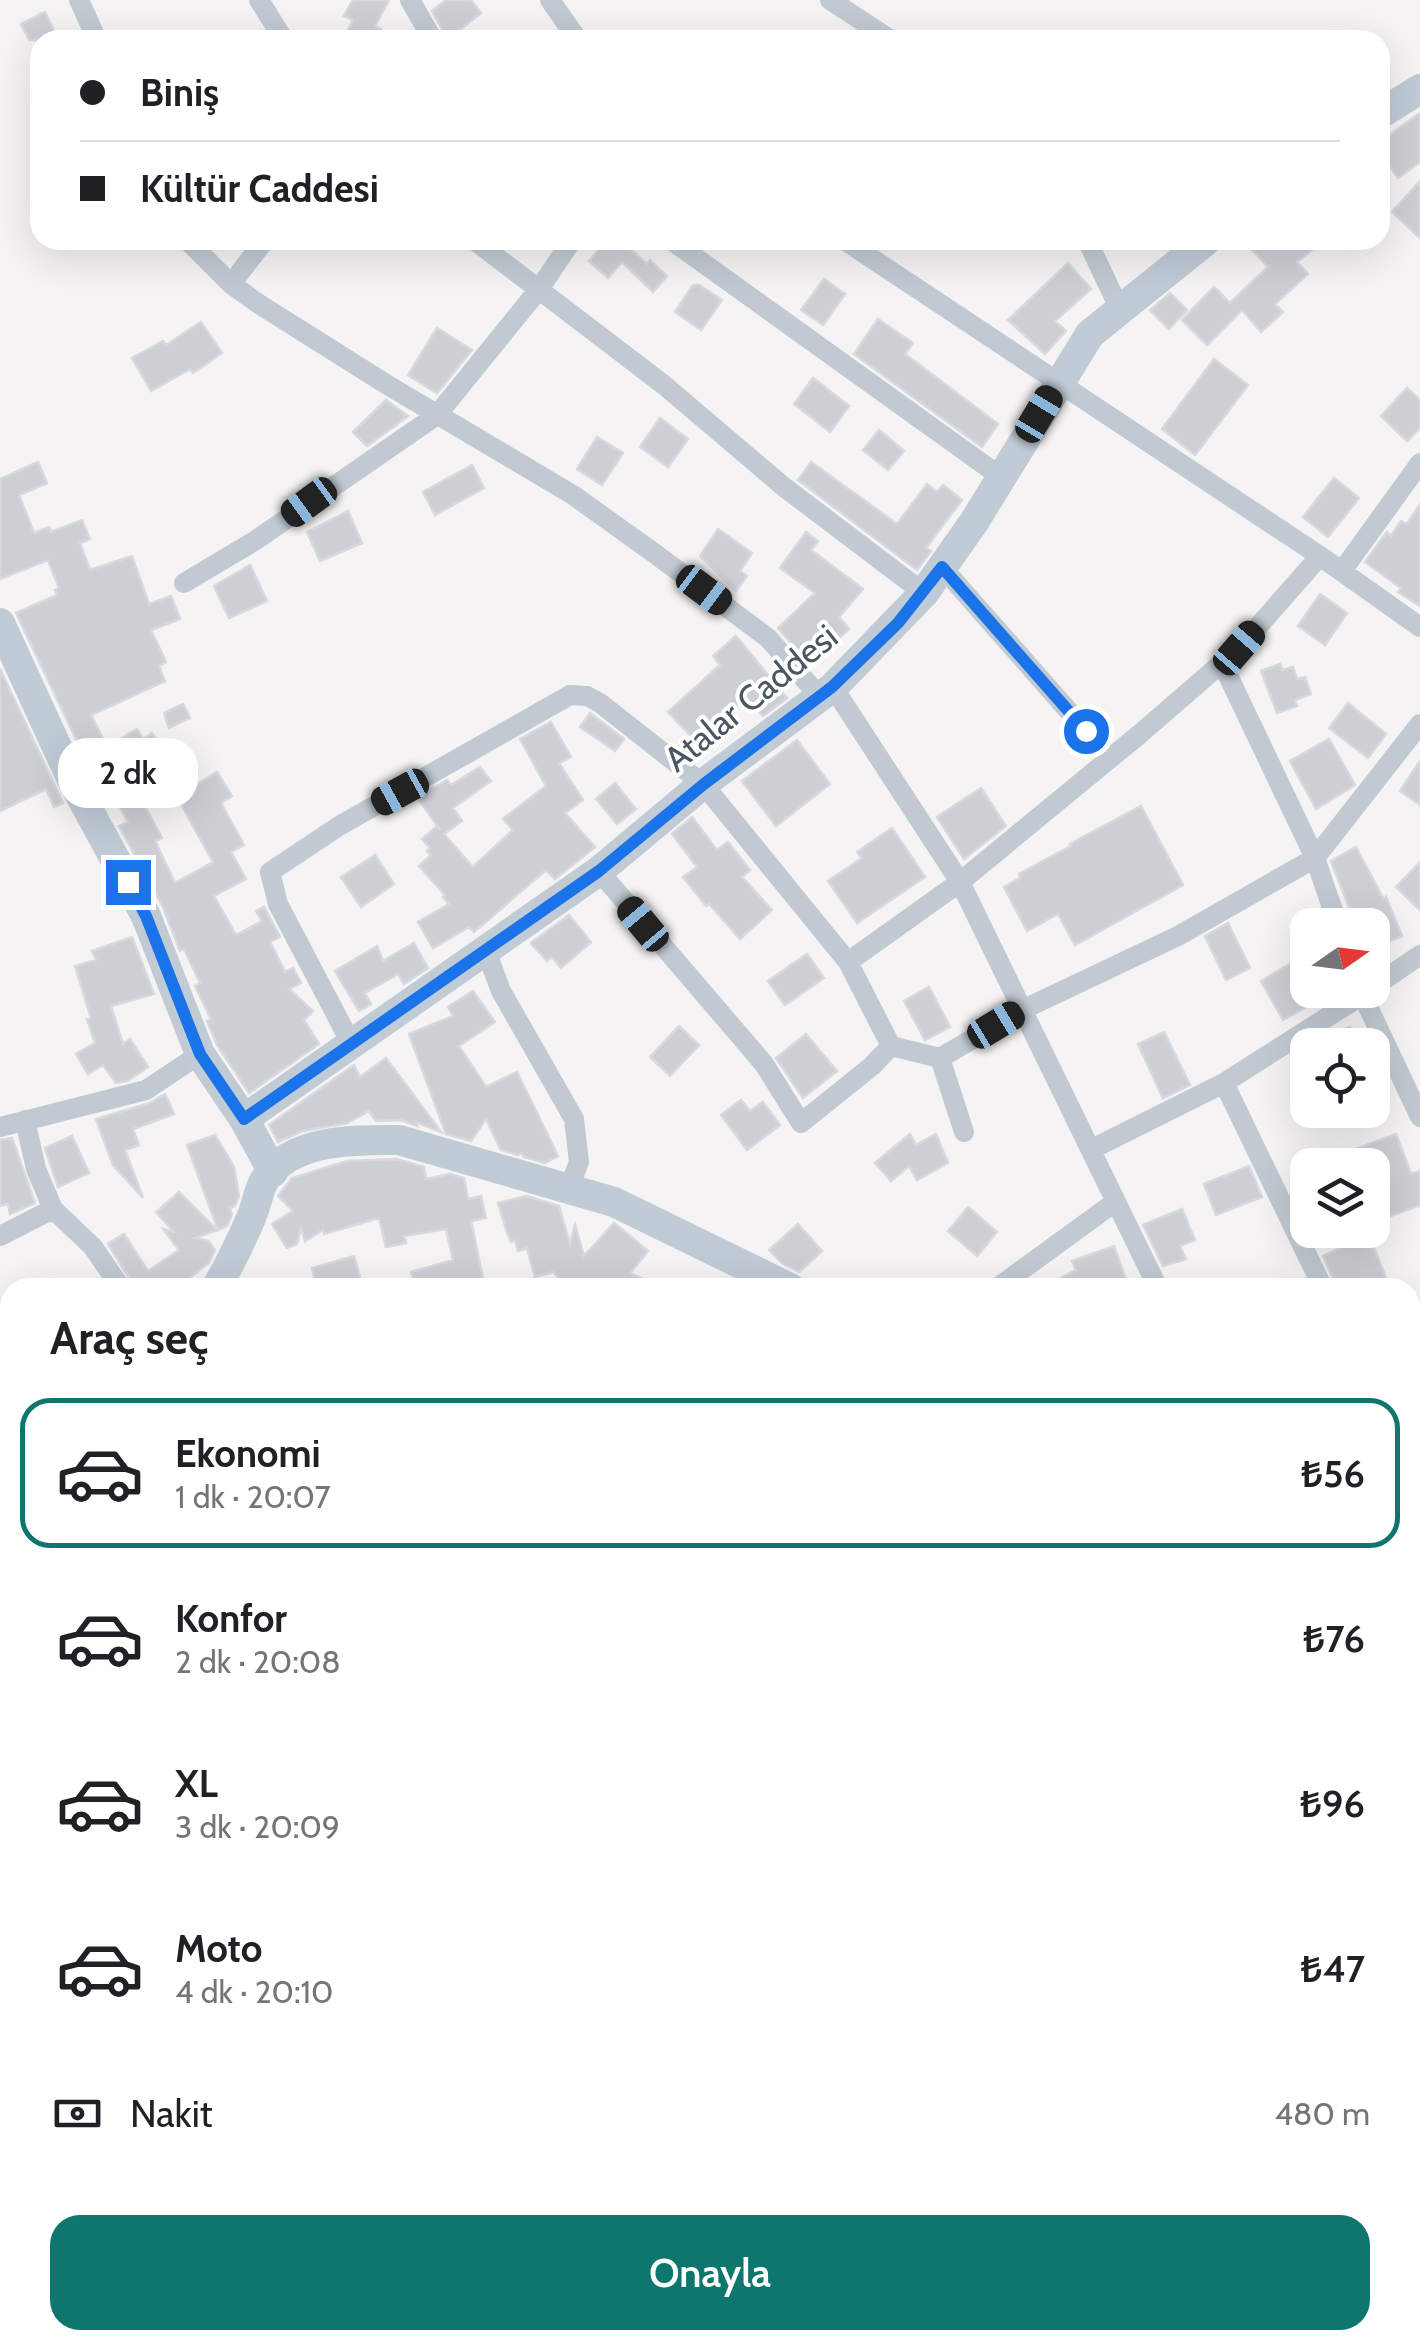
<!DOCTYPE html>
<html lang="tr">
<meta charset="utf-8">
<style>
body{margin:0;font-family:Cabin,sans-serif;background:#f6f6f6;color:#202124;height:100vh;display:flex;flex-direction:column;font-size:38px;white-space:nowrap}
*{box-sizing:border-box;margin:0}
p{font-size:32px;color:#757577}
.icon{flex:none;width:55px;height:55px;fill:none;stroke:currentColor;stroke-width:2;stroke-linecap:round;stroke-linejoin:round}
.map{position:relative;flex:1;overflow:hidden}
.sheet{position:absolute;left:0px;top:1278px;width:1420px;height:1072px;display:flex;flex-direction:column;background:#fff;border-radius:30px 30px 0 0;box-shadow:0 10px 40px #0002}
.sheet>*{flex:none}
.banner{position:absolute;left:30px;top:30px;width:1360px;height:220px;border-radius:30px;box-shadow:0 10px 40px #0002;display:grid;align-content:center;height:220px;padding:0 50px;background:#fff}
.needle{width:65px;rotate:76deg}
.buttons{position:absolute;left:1290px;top:908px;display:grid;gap:20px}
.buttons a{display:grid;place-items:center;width:100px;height:100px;border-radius:20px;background:#fff;box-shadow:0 10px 40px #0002;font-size:50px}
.end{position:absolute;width:45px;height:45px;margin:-22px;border:12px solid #1a73e8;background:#fff;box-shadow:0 0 0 5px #fff}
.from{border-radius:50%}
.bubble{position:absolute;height:70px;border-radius:30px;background:#fff;box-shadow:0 10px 40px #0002;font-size:32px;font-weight:600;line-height:70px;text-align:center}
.car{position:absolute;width:30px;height:60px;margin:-30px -15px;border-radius:12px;box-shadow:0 0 8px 2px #0007;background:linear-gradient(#222 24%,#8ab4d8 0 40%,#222 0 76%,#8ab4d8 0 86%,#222 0)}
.banner b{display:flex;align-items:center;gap:35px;height:95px;font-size:38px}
.banner b+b{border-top:2px solid #e0e0e0}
.banner i{width:25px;height:25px;background:#202124}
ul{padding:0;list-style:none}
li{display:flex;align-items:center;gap:30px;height:150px;margin:0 20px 15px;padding:0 30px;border:5px solid transparent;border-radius:30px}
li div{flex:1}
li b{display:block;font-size:38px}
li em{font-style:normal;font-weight:600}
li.active{border-color:#0f766e}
li>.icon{width:90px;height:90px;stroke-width:1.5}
h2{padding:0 50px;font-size:45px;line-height:120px}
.pay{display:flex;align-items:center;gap:25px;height:110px;padding:0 50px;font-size:38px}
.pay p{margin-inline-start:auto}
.cta{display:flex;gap:20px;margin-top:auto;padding:20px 50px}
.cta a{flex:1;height:115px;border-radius:30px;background:#0f766e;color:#fff;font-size:40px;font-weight:600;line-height:115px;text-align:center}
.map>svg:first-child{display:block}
.building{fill:#cdcfd5;stroke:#d7d9de;stroke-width:2.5}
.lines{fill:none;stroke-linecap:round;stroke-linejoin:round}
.street{stroke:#c1cad2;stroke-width:20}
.secondary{stroke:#c1cbd6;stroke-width:30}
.route{stroke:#1a73e8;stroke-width:12}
.labels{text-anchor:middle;stroke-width:8;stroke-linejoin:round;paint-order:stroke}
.street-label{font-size:35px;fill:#4a5661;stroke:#fff}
</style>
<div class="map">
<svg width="1420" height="2348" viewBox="0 0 1420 2348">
<rect width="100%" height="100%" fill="#f5f3f3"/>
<path class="building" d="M353 0H389L375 26 381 29 375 40H343L353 20 344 16Z
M446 0H471L481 13 448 39 432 11Z
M45 12 59 40H29L21 24Z
M1420 113V162L1398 178 1380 153V142Z
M1420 181V238L1392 212Z
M608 240H620L647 264 650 260 667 276 653 292 622 262 608 278 589 261Z
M1243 240H1324L1297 262 1308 274 1275 304 1283 312 1261 332 1242 310 1207 345 1182 320 1214 287 1230 303 1268 267Z
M1068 263 1091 289 1055 321 1066 331 1045 354 1008 320Z
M824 279 845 294 823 325 801 310Z
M693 285H699L722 300 701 330 675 312Z
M1170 293 1187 310 1169 329 1150 310Z
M878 319 913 343 905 354 998 424 982 447 854 354Z
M201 322 222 353 193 373 190 369 151 391 132 358 163 341 166 345Z
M437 328 472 350 437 393 408 375Z
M1214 359 1248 385 1195 455 1162 429Z
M813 378 849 406 830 432 794 404Z
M1407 388 1420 400V428L1407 441 1381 416Z
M386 400 408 416 367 446 353 432Z
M660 418 688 439 668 467 640 447Z
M879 430 904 451 888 470 863 450Z
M597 437 623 453 602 485 577 469Z
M38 462 47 483 19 495 34 533 49 527 51 532 82 520 90 539 80 543 90 570 132 556 149 604 171 596 180 619 151 630 166 662 159 666 165 681 91 715 107 747 137 729 143 739 152 733 162 748 143 759 162 794 144 804 162 838 155 841 175 883 213 862 177 797 217 772 232 796 221 803 244 845 231 852 246 879 214 896 236 935 262 921 256 911 264 907 280 937 270 942 285 972 293 968 301 983 289 989 313 1011 304 1020 319 1044 249 1093 217 1045 207 1021 211 1019 195 986 200 983 184 949 180 951 163 907 119 826 128 822 106 782 101 785 86 760 16 613 57 595 55 590 59 588 48 560 0 579V479Z
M811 462 897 524 927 484 937 492 943 485 962 500 926 548 931 551 917 570 798 480Z
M472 465 484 488 435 515 423 492Z
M1334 478 1359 498 1328 537 1303 517Z
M1420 504V606L1398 592 1401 588 1365 562 1387 532 1391 536 1401 521 1407 524Z
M348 511 362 543 320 561 307 532Z
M718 529 752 553 740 571 747 576 736 591 700 556Z
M806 532 818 541 811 550 863 589 839 617 849 629 810 665 778 628 815 593 780 568Z
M250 565 267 601 229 618 214 586Z
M1320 594 1347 613 1325 645 1298 626Z
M736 636 787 698 763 716 746 697 697 742 668 712 720 665 713 656Z
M1280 664 1283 670 1293 667 1297 679 1305 677 1311 694 1295 700 1297 706 1277 713 1261 671Z
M0 669 63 803 54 807 46 789 0 811Z
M1348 703 1386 734 1368 758 1329 728Z
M183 704 190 718 169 728 164 713Z
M590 713 624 739 615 751 580 727Z
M551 722 571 757 559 763 583 800 565 813 595 847 555 879 546 870 474 932 469 927 433 948 418 922 449 904 443 897 445 895 419 866 431 855 427 851 430 848 422 839 437 826 440 830 417 797 447 780 451 785 480 767 491 781 453 808 462 821 444 834 473 867 513 830 503 819 546 786 520 739Z
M1329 739 1355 785 1316 809 1290 761Z
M797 740 830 784 776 826 742 781Z
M1420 761V805L1400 791Z
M615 783 636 809 617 824 596 799Z
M981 788 1006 826 964 859 937 817Z
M1141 806 1183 885 1075 945 1058 914 1027 931 1004 887 1020 878 1019 874 1071 846 1070 844Z
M692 817 717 850 728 842 750 870 742 877 772 910 740 939 709 904 706 906 683 877 697 867 672 834Z
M892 828 925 877 857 923 828 881 862 858 857 852Z
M1356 847 1384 900 1386 897 1402 936 1372 948V925H1356L1331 861Z
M375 855 394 884 361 907 341 877Z
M1420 862V910L1396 887Z
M569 915 591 942 561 968 552 957 547 961 531 943Z
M1228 923 1250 968 1226 980 1205 936Z
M132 937 154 994 111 1006 123 1044 130 1039 148 1067 127 1081 116 1083 103 1065 88 1074 76 1054 95 1043 87 1019 91 1018 75 966 96 960 92 951Z
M414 943 428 968 404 984 398 974 365 993 371 1004 359 1011 335 971 377 946 383 961Z
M1308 953V990H1337L1283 1020 1261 981Z
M807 954 824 978 785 1005 768 981Z
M929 987 950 1027 925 1040 904 1001Z
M473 991 495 1022 459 1046 486 1087 517 1072 558 1156 545 1163 524 1157 522 1153 518 1155 501 1150 486 1119 471 1141 446 1134 409 1034 453 1016 448 1007Z
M679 1026 699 1045 670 1076 650 1057Z
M1350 1027 1358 1045H1309L1312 1043Z
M1164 1032 1190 1085 1163 1098 1138 1044Z
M806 1034 837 1071 803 1098 776 1058Z
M386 1058 441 1132 416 1122 417 1126 401 1120 376 1121 369 1111 347 1123 302 1131 278 1142 269 1125 354 1065 360 1077Z
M165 1094 174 1114 133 1129 139 1145 125 1150 143 1198 113 1165 96 1119 150 1103Z
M741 1100 750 1111 763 1102 780 1125 747 1150 721 1115Z
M910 1134 916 1145 936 1134 948 1163 917 1180 909 1166 891 1181 875 1163Z
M1396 1134 1411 1174 1420 1171V1205L1386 1218 1372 1184V1165H1359L1353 1150Z
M215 1135 234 1167 239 1196 235 1206 230 1208 232 1214 227 1226 218 1230 187 1145Z
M72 1136 89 1173 58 1187 45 1148Z
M12 1138 35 1203 10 1214 8 1204 0 1206V1140Z
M396 1159 424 1167 426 1179 450 1174 464 1178 468 1199 481 1196 486 1218 471 1221 485 1288H416L411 1272 453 1260 446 1229 404 1236 406 1243 386 1247 379 1218 324 1234 323 1230 305 1241 301 1228 297 1244 287 1248 272 1224 293 1211 278 1196 292 1178 347 1161Z
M1249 1166 1262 1197 1216 1215 1204 1184Z
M179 1192 217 1230 195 1238 209 1241 215 1250 209 1263 176 1288H135L108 1244 124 1234 148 1271 179 1250 163 1229 174 1232 156 1212Z
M526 1196 559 1206 570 1244 575 1225 584 1256 614 1223 648 1251 630 1273 661 1288H568L553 1272 535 1277 527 1248 518 1251 515 1240 511 1242 507 1232 498 1203Z
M968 1207 997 1232 977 1256 948 1231Z
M1182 1209 1195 1240 1180 1246 1186 1259 1163 1266 1143 1225Z
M798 1224 822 1251 799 1272 782 1263 769 1250Z
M1369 1235 1390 1288H1337L1323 1256Z
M1114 1246 1129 1288H1042L1076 1270 1072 1261Z
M354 1256 363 1288H317L312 1268Z"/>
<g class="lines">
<path class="street" d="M79 0 97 40
M259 0 284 40
M410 0 433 40
M550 0 578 40
M830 0 891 40
M187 240 231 284 259 304 386 384 573 495 654 553 768 638 820 697
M474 240 664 385 784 487 924 593
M671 240 1001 477
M844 240 1320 556 1420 627
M1087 240 1120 310
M231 284 265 240
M942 567 1110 758
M1342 571 1420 463
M184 583 256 540 437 415 540 288 572 240
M1222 663 1315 858 1338 925
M833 687 960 882 1158 1288
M486 951 501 991 574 1119 579 1162 569 1188
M848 962 960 882 1141 733 1239 648 1320 556
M1372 988 1420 955
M1360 990 1420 1117
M352 1045 278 904 270 872 339 826 570 695 587 696 600 703 703 784 848 962 891 1046 872 1066 801 1123 764 1064 599 871
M891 1046 940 1058 1024 1009 1178 936 1315 858 1420 724
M940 1058 964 1132
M1224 1083 1323 1288
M25 1120 36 1169 53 1209 93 1247 121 1288
M0 1127 146 1090 200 1054
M1092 1149 1224 1083 1370 990
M0 1236 53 1209
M997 1288 1115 1202
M0 1424 10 1434
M1410 1659 1420 1654
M0 2011 10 2003
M0 2103 10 2105
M1410 2132H1420
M0 2251 10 2253
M1410 2284H1420
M105 2340 107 2348
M456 2340 458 2348
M917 2340 919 2348
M1333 2340 1334 2348"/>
<path class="secondary" d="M1380 114 1420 89
M0 623 72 780 146 916 200 1054 244 1119 273 1172
M244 1119 599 871 703 784 833 687 924 593 974 522 1090 334 1207 240
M216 1288C229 1266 241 1241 251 1218 256 1207 258 1192 264 1181 290 1138 356 1140 399 1140L614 1202 790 1288
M1410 1414 1420 1404
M0 1575 10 1563
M1410 1793 1420 1792"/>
</g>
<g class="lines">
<path class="route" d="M128 882 146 916 200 1054 244 1119 599 871 704 784 832 687 898 623 942 567 1086 731"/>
</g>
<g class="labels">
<g class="street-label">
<text transform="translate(751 698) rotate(-39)" y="12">Atalar Caddesi</text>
</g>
</g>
</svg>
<div class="buttons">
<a><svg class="needle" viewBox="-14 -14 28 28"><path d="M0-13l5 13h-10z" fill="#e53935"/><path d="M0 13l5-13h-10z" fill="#757577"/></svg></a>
<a><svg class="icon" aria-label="locate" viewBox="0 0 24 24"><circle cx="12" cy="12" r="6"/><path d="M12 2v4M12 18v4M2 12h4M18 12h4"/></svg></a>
<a><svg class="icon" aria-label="layers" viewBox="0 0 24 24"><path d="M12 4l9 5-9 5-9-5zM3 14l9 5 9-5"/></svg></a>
</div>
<i class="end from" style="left:1086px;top:731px"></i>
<i class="end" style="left:128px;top:882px"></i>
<div class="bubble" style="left:58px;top:738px;width:140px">2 dk</div>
<i class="car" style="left:1039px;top:414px;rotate:31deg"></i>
<i class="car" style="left:309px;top:502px;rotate:234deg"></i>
<i class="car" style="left:704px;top:590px;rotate:127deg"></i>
<i class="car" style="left:1239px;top:648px;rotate:41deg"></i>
<i class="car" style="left:400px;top:792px;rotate:241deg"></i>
<i class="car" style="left:643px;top:924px;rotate:320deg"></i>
<i class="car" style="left:996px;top:1025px;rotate:59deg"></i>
<div class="banner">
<b><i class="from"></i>Biniş</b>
<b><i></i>Kültür Caddesi</b>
</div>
<section class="sheet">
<h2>Araç seç</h2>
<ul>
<li class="active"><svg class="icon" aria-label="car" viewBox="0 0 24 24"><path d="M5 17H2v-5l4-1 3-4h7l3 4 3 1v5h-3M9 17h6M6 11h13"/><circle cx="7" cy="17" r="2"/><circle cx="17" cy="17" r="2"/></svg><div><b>Ekonomi</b><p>1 dk · 20:07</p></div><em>₺56</em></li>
<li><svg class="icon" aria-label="car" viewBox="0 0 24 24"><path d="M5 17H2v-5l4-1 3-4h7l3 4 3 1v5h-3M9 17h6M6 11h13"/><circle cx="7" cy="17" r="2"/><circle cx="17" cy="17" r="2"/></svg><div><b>Konfor</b><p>2 dk · 20:08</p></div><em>₺76</em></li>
<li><svg class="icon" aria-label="car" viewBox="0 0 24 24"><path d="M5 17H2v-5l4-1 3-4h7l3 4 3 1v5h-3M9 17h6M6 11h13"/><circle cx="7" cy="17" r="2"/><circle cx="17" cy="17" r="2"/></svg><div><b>XL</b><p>3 dk · 20:09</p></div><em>₺96</em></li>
<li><svg class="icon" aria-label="car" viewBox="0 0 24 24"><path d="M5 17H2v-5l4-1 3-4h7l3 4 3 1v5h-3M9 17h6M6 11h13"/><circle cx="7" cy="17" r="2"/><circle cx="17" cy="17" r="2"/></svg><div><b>Moto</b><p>4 dk · 20:10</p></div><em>₺47</em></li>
</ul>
<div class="pay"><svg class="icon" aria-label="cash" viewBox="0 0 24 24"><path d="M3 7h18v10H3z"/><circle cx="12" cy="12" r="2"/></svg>Nakit<p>480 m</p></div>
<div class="cta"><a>Onayla</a></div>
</section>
</div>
